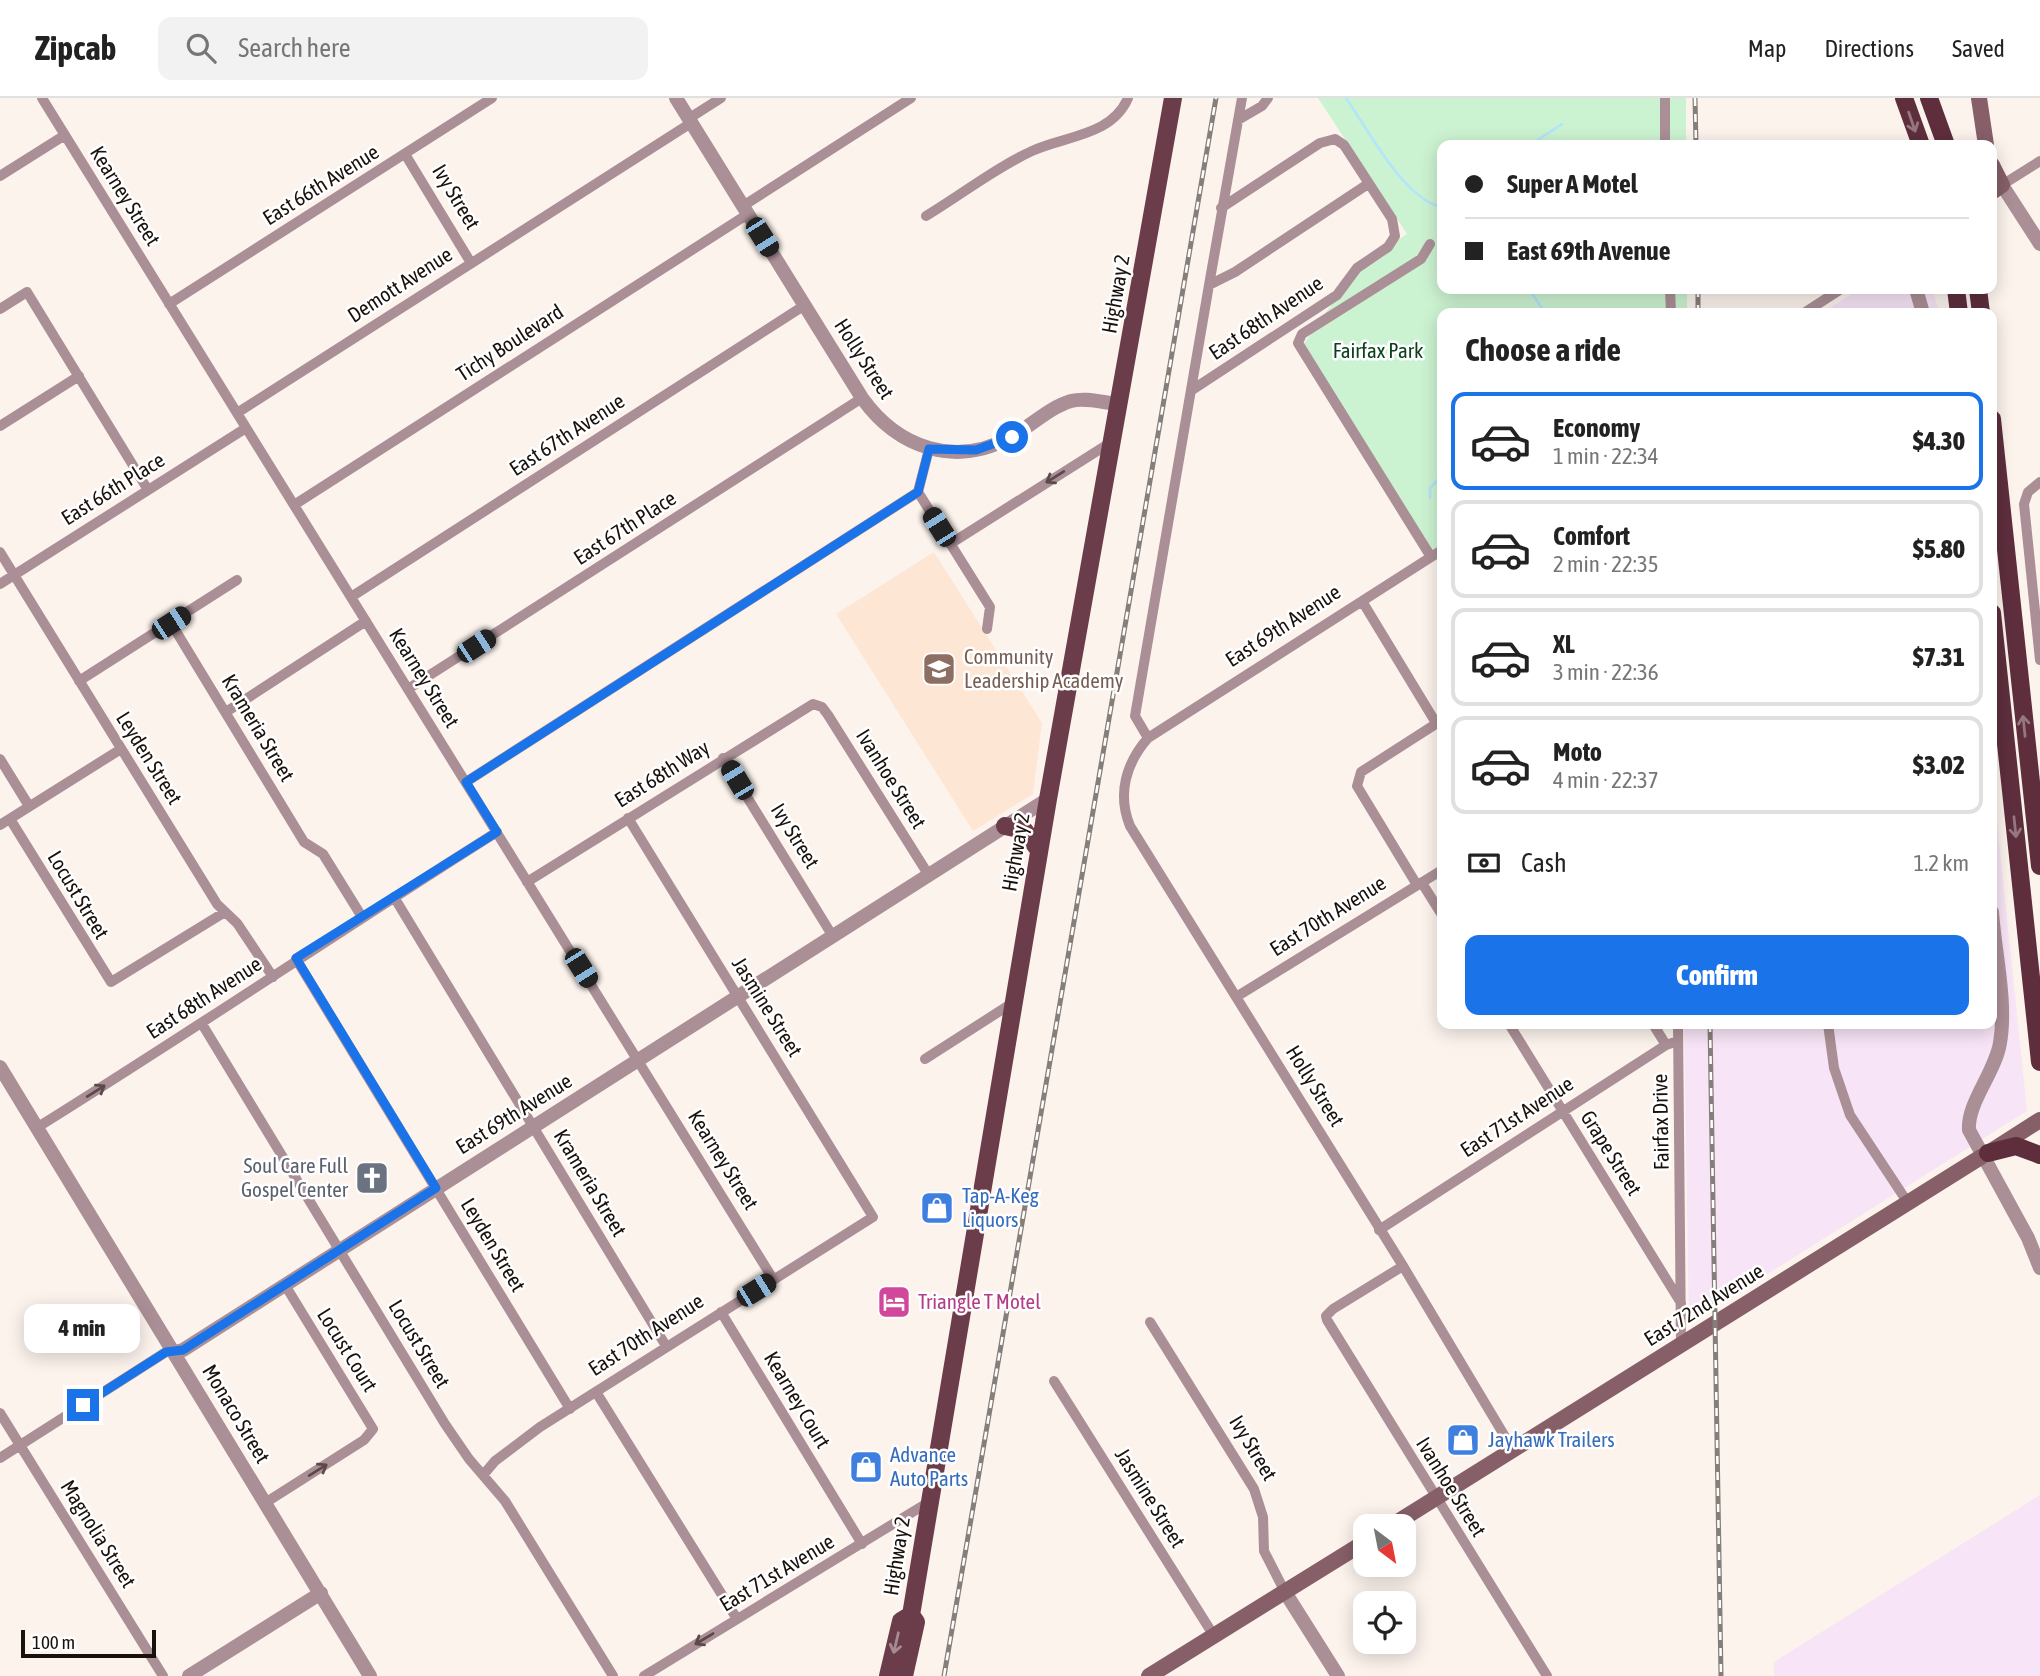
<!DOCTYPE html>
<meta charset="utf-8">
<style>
body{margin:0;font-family:"Asap Condensed",sans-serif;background:#f2f2f2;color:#222;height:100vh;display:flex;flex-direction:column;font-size:26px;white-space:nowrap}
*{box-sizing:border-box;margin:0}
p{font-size:23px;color:#767676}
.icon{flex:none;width:38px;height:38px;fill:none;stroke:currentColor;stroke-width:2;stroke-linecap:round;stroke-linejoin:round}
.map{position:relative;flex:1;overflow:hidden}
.sheet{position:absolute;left:1437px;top:210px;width:560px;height:721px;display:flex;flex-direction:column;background:#fff;border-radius:14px;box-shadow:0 4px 18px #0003}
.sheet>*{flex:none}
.hud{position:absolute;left:1437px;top:42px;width:560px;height:154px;border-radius:14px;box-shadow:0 4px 18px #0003;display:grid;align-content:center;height:154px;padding:0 28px;background:#fff}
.needle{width:46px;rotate:148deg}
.buttons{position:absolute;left:1353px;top:1416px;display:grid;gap:14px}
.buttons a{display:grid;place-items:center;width:63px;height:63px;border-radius:14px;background:#fff;box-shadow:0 4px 18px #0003;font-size:35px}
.scale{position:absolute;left:21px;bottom:18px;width:135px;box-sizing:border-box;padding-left:7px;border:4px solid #19110c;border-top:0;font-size:19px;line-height:24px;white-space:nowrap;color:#19110c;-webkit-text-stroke:5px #fff;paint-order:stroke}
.end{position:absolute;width:32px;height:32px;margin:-16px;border:9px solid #1a73e8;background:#fff;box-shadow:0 0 0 4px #fff}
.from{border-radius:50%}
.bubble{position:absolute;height:49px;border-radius:14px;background:#fff;box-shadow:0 4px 18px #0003;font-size:23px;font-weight:800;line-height:49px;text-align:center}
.car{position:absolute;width:21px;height:42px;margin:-21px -10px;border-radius:9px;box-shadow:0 0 5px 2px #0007;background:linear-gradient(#222 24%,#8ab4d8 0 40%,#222 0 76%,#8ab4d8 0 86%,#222 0)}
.hud b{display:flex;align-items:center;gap:24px;height:66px;font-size:26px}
.hud b+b{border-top:2px solid #e0e0e0}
.hud i{width:18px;height:18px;background:#222}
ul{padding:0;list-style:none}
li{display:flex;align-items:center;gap:21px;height:98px;margin:0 14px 10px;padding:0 14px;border:4px solid #e0e0e0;border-radius:14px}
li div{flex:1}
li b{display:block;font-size:26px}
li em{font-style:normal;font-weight:800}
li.selected{border-color:#1a73e8}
li>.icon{width:63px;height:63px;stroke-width:1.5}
h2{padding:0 28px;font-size:32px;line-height:84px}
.pay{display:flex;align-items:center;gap:18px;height:77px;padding:0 28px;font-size:26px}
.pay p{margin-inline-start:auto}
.action{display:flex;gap:14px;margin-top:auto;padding:14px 28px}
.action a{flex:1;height:80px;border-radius:14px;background:#1a73e8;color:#fff;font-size:28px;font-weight:800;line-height:80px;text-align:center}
header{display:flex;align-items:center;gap:42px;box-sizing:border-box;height:98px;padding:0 35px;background:#fff;border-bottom:2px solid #e0e0e0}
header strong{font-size:33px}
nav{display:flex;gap:38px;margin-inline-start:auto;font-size:24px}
.search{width:490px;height:63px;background:#f2f2f2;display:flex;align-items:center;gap:18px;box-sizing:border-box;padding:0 24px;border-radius:14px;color:#767676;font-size:26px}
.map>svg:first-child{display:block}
.built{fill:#fee6d5}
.industrial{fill:#f7e4f6}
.green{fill:#ccf3d1}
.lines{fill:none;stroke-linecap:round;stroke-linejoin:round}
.stream{stroke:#b2e4fc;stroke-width:2.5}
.minor{stroke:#ab8f96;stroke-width:10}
.tertiary{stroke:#ab8f96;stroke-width:14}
.secondary{stroke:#865f69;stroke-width:16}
.primary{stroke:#6b3d4a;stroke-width:18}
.trunk{stroke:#5e2e3d;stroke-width:18}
.rail-casing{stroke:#867e78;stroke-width:5}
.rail{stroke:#fff;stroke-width:2.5;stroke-dasharray:8;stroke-linecap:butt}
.oneway{stroke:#967781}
.oneway2{stroke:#5b4a4a}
.oneway3{stroke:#a68b92}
.route{stroke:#1a73e8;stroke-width:9}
.labels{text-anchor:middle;stroke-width:5;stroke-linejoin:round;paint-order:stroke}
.street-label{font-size:21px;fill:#19110c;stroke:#fff}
.park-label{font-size:21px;fill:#0b421c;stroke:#fff}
.education-label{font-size:21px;fill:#785e54;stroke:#fff;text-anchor:start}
.worship-label{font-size:21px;fill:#5b616d;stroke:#fff;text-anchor:end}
.shop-label{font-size:21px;fill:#366cbe;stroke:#fff;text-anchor:start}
.hotel-label{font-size:21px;fill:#b23c85;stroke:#fff;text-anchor:start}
</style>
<header>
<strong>Zipcab</strong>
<div class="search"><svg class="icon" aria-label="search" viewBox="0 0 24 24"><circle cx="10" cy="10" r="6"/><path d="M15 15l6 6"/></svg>Search here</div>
<nav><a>Map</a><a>Directions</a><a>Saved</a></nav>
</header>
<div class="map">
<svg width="2040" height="1578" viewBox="0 0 2040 1578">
<rect width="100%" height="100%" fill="#fcf3ed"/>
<path class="built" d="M934 454 1042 625 1033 696 973 733 836 516Z"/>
<path class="industrial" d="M1860 191H1932L1940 215H1822Z
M1992 675 2027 1013 1689 1225 1684 926H1992Z
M2040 1397V1578H1774V1564Z"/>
<path class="green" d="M1318 0H1686V47H1442V191H1687V215H1442V452L1431 459 1301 250 1357 170 1407 136Z"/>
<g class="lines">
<path class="stream" d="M1346 0C1367 30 1405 103 1442 109
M1530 47 1562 26
M1529 191 1545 215
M1430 400V390L1442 378"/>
<path class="minor" d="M42 0 773 1181
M1665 0V47
M688 21 721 0
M1238 22 1262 8 1268 0
M405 56 471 165
M0 78 65 37
M2002 87 2040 63
M743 108 911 0
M926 118C961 97 995 70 1032 53 1064 38 1112 38 1128 0
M1430 146 1421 161 1302 236 1298 245 1431 459
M1209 187 1242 0
M1670 191 1671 215
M169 206 492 0
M0 211 27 194 148 392
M1804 215 1841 191
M1192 292 1337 197 1357 170 1388 149 1395 138 1392 121 1344 47 1335 41 1320 45 1221 110
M237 315 691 25
M0 328 79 278
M2040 384 2028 394 2024 406 2040 562
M918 394 990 509 987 531
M294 407 748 116
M950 446 1113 343
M1442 452 1148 640C1126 665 1117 696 1130 728L1403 1168 1513 1352
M0 454 217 806 237 825 273 879
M0 486 246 330
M351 499 805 207
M1362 503 1436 625
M171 525 304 744 323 756 362 819
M79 583 237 482
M408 591 862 300
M226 614 366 523
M1148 640 1135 618 1209 187 1235 174 1368 86
M723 660 832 837
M0 661 29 708
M466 684 918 394 929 351
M10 721 111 884 225 814
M0 727 121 651
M527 784 813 606 822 609 828 617 928 776
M1422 785 1442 817
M1417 787 1357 688 1361 674 1442 622
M394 799 666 1248
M296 861 570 1311
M1236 899 1442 772
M202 926 445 1326 469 1361 505 1403 613 1578
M1509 926 1681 1205
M1653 926 1666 947
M1678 926 1681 1246
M1828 926 1834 970 1850 1017 1908 1105
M925 961 1014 904
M38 1029C192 933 343 831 497 734
M1379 1132 1666 947 1678 943
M1403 1168 1333 1211 1326 1218 1327 1222 1547 1578
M721 1214 862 1446
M1150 1224 1254 1391 1263 1419 1264 1453 1285 1494
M1054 1283 1214 1538
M596 1294 737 1521
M0 1315 163 1578
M0 1360 166 1254H175
M484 1376 495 1363 540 1329 873 1119 628 720
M265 1405 364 1342 373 1331 285 1187
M644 1578 929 1404"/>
<path class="tertiary" d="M676 0 862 300C898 350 955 370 1011 339 1031 328 1050 309 1071 303 1086 299 1104 305 1119 306
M2002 87 2040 146
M1916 191 1923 215
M1992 814C1995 856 2007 904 2000 945 1995 975 1967 1005 1969 1032L2028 1140 2040 1170
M0 969 370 1578
M175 1254 183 1252 1048 701
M1285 1494 1338 1578
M189 1578 321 1495"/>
<path class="secondary" d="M1979 0 1986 47
M1992 67 2002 87 1992 94
M1993 1052 2040 1022
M1391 1428 1981 1059
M1149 1578 1365 1444"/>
<path class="primary" d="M1005 728 1024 732 1039 752
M888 1578 901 1523 911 1517
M904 1578 916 1524 911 1517 1048 701 1173 0"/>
<path class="trunk" d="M1904 0 1921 47
M1929 0 1946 47
M1956 191 1959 215
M1978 191 1981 215
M1992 321 2040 768
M1992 515 2040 964
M1988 1055 2016 1048 2040 1057"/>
<defs>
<path id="rail" d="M1695 0 1696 47
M1698 191V215
M1710 926 1721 1578
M944 1578 1216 0"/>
</defs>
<use href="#rail" class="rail-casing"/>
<use href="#rail" class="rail"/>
</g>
<defs><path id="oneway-shaft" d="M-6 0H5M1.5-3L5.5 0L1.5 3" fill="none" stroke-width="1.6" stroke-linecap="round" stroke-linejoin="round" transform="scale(1.75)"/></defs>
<g class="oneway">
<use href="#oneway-shaft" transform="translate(1912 24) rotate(71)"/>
<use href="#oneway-shaft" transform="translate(2024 628) rotate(-96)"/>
<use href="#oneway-shaft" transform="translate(2015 729) rotate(84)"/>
</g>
<g class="oneway2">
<use href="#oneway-shaft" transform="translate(1055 379) rotate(148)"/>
<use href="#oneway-shaft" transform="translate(96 993) rotate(-32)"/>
<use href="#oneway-shaft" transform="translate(318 1372) rotate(-32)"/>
<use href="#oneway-shaft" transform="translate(704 1541) rotate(149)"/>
</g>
<use class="oneway3" href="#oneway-shaft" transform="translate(896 1545) rotate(103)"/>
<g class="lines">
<path class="route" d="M83 1307 166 1254 183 1252 436 1090 296 860 497 734 466 684 918 394 929 351 976 352 1012 339"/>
</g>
<defs>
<symbol id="school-square" viewBox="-11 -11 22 22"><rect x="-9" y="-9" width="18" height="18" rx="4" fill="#8d6e63" stroke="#fff"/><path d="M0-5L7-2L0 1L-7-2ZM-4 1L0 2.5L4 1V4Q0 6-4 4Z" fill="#fff"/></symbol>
<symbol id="church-square" viewBox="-11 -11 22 22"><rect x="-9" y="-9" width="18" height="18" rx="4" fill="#6b7280" stroke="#fff"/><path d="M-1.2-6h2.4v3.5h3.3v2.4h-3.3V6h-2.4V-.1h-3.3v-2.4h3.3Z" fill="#fff"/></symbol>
<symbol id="shop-square" viewBox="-11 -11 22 22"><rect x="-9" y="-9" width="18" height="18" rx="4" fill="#3f7fe0" stroke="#fff"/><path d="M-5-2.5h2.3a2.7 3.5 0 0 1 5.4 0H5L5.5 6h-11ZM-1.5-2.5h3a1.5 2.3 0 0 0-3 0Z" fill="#fff"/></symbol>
<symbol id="hotel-square" viewBox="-11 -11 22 22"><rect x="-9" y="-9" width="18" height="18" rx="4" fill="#d1479c" stroke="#fff"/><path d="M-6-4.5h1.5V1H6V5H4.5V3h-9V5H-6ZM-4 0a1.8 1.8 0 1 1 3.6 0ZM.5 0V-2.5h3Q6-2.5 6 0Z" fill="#fff"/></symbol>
</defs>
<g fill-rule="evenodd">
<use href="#school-square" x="920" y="552" width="38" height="38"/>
<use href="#church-square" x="353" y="1061" width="38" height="38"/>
<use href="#shop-square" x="918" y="1091" width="38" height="38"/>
<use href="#hotel-square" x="875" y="1185" width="38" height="38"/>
<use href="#shop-square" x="1444" y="1323" width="38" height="38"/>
<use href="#shop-square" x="847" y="1350" width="38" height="38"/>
</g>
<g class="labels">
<g class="street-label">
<text transform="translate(321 87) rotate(-32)" y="7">East 66th Avenue</text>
<text transform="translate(125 98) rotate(58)" y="7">Kearney Street</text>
<text transform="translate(456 99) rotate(59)" y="7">Ivy Street</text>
<text transform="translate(400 187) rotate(-33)" y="7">Demott Avenue</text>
<text transform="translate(1116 196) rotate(-80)" y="7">Highway 2</text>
<text transform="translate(1266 220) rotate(-34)" y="7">East 68th Avenue</text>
<text transform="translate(510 245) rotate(-33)" y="7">Tichy Boulevard</text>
<text transform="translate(864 261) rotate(57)" y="7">Holly Street</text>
<text transform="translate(567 337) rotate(-33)" y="7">East 67th Avenue</text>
<text transform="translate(113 391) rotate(-32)" y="7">East 66th Place</text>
<text transform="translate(625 430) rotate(-33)" y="7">East 67th Place</text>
<text transform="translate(1283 528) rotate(-33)" y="7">East 69th Avenue</text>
<text transform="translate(424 580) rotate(58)" y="7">Kearney Street</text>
<text transform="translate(258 630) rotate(59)" y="7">Krameria Street</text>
<text transform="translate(149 660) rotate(58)" y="7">Leyden Street</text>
<text transform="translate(662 676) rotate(-32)" y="7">East 68th Way</text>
<text transform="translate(891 681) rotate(58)" y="7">Ivanhoe Street</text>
<text transform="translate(795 738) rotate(58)" y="7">Ivy Street</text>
<text transform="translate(1016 754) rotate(-80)" y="7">Highway 2</text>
<text transform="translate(78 797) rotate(59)" y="7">Locust Street</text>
<text transform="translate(1328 818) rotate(-32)" y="7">East 70th Avenue</text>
<text transform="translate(204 900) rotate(-33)" y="7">East 68th Avenue</text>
<text transform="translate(767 909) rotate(58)" y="7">Jasmine Street</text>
<text transform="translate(1315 988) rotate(58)" y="7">Holly Street</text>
<text transform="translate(514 1016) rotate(-32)" y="7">East 69th Avenue</text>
<text transform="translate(1517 1019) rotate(-33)" y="7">East 71st Avenue</text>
<text transform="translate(1661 1024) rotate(-91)" y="7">Fairfax Drive</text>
<text transform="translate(1611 1055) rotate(58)" y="7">Grape Street</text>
<text transform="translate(723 1062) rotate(58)" y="7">Kearney Street</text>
<text transform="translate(590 1085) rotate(59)" y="7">Krameria Street</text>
<text transform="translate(493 1147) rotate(59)" y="7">Leyden Street</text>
<text transform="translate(1704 1207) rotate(-32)" y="7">East 72nd Avenue</text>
<text transform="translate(646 1237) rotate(-33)" y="7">East 70th Avenue</text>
<text transform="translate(419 1246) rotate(59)" y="7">Locust Street</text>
<text transform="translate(347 1252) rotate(58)" y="7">Locust Court</text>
<text transform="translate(797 1302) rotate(59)" y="7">Kearney Court</text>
<text transform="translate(236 1316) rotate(59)" y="7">Monaco Street</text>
<text transform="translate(1253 1350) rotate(59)" y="7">Ivy Street</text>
<text transform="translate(1451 1389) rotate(58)" y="7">Ivanhoe Street</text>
<text transform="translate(1150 1400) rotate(58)" y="7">Jasmine Street</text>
<text transform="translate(98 1436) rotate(58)" y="7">Magnolia Street</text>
<text transform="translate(897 1458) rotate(-81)" y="7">Highway 2</text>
<text transform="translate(777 1475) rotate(-31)" y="7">East 71st Avenue</text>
</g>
<g class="park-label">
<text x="1378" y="260">Fairfax Park</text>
</g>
<g class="education-label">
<text x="964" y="566">Community<tspan x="964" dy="24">Leadership Academy</tspan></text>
</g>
<g class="worship-label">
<text x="348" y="1075">Soul Care Full<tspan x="348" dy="24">Gospel Center</tspan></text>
</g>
<g class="shop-label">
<text x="962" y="1105">Tap-A-Keg<tspan x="962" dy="24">Liquors</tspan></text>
<text x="1488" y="1349">Jayhawk Trailers</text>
<text x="890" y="1364">Advance<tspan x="890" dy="24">Auto Parts</tspan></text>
</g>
<g class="hotel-label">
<text x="918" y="1211">Triangle T Motel</text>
</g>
</g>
</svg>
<div class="buttons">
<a><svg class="needle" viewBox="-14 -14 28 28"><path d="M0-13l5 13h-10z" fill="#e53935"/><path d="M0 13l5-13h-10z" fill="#767676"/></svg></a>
<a><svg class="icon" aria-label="locate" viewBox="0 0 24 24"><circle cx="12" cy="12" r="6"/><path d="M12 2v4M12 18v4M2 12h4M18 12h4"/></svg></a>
</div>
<div class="scale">100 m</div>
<i class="end from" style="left:1012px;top:339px"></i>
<i class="end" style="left:83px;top:1307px"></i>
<div class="bubble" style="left:24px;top:1206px;width:116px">4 min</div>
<i class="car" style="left:762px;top:139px;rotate:148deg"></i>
<i class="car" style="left:939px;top:429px;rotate:328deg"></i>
<i class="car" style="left:171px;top:525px;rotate:57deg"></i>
<i class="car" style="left:476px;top:548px;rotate:57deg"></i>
<i class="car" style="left:737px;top:682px;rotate:329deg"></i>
<i class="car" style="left:581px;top:870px;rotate:148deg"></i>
<i class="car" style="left:756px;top:1192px;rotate:58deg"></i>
<div class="hud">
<b><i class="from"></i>Super A Motel</b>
<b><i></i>East 69th Avenue</b>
</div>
<section class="sheet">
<h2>Choose a ride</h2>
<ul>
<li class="selected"><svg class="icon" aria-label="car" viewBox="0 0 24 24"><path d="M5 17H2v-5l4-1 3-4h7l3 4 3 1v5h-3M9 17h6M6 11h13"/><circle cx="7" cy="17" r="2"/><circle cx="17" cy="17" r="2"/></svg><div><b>Economy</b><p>1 min · 22:34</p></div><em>$4.30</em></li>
<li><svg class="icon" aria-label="car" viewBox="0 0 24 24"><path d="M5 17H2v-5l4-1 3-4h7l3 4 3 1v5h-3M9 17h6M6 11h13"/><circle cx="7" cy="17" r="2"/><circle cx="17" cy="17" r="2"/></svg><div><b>Comfort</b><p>2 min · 22:35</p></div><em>$5.80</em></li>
<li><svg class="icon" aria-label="car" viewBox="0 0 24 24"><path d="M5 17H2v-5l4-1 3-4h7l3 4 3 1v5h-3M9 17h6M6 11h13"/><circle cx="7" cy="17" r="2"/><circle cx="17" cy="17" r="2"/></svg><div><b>XL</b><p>3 min · 22:36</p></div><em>$7.31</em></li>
<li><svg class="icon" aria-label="car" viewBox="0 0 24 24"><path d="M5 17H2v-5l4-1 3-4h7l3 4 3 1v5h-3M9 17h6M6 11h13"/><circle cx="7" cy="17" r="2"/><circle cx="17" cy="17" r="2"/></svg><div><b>Moto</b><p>4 min · 22:37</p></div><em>$3.02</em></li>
</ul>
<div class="pay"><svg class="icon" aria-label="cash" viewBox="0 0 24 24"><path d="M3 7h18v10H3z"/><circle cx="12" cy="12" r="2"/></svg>Cash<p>1.2 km</p></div>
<div class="action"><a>Confirm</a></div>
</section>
</div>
